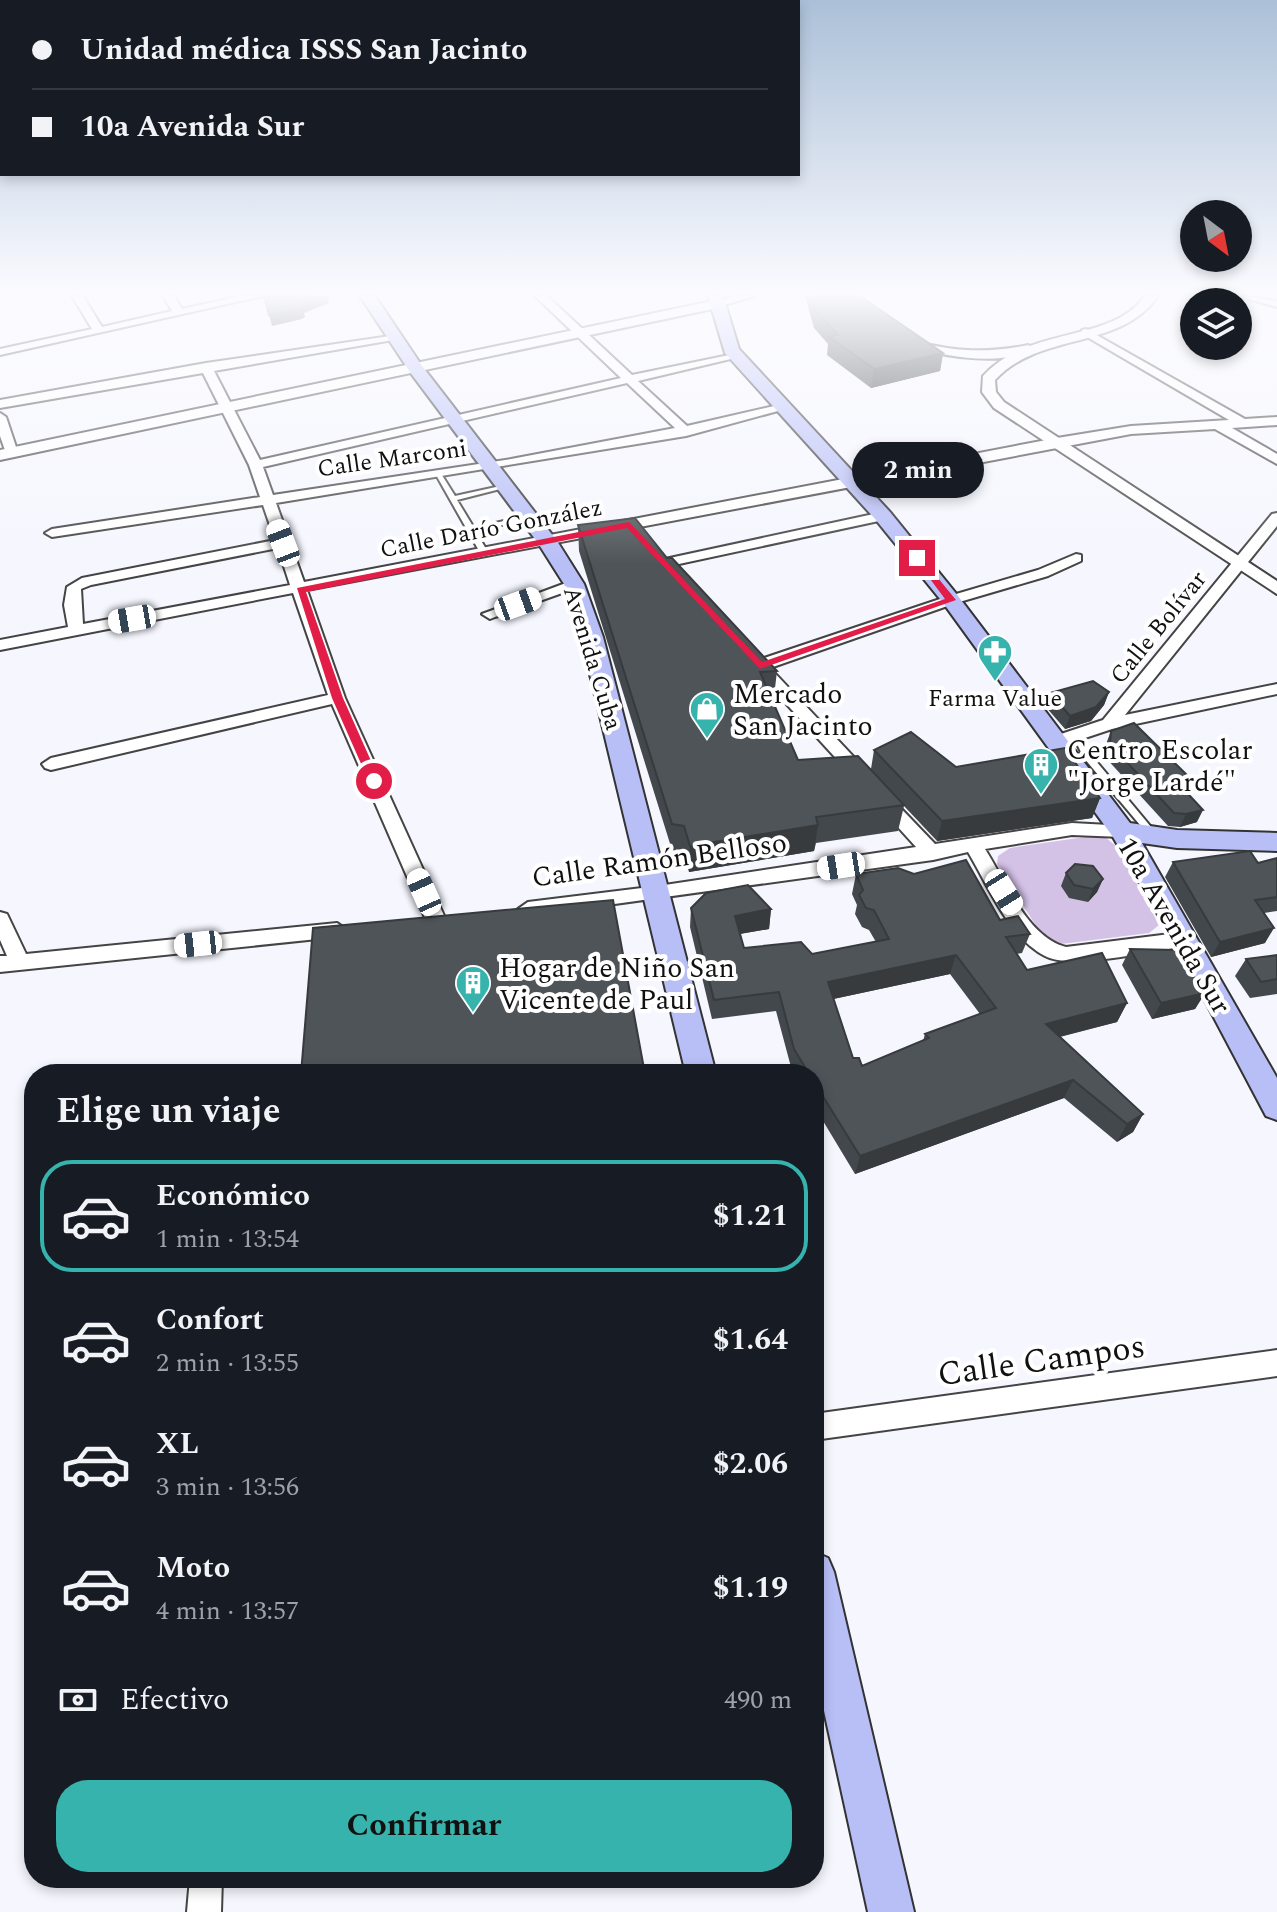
<!DOCTYPE html>
<html lang="es">
<meta charset="utf-8">
<style>
body{margin:0;font-family:Spectral,serif;background:#20242c;color:#f1f3f6;height:100vh;display:flex;flex-direction:column;font-size:30px;white-space:nowrap}
*{box-sizing:border-box;margin:0}
p{font-size:26px;color:#9ea1a6}
.icon{flex:none;width:44px;height:44px;fill:none;stroke:currentColor;stroke-width:2;stroke-linecap:round;stroke-linejoin:round}
.map{position:relative;flex:1;overflow:hidden}
.sheet{position:absolute;left:24px;top:1064px;width:800px;height:824px;display:flex;flex-direction:column;background:#171b24;border-radius:32px;box-shadow:0 4px 12px #0003}
.sheet>*{flex:none}
.hud{position:absolute;left:0px;top:0px;width:800px;height:176px;box-shadow:0 4px 12px #0003;display:grid;align-content:center;height:176px;padding:0 32px;background:#171b24}
.needle{width:52px;rotate:148deg}
.tools{position:absolute;left:1180px;top:200px;display:grid;gap:16px}
.tools a{display:grid;place-items:center;width:72px;height:72px;border-radius:50%;background:#171b24;box-shadow:0 4px 12px #0003;font-size:40px}
.end{position:absolute;width:36px;height:36px;margin:-18px;border:10px solid #e11d48;background:#fff;box-shadow:0 0 0 4px #fff}
.from{border-radius:50%}
.bubble{position:absolute;height:56px;border-radius:28px;background:#171b24;box-shadow:0 4px 12px #0003;font-size:26px;font-weight:700;line-height:56px;text-align:center}
.car{position:absolute;width:24px;height:48px;margin:-24px -12px;border-radius:10px;box-shadow:0 0 6px 2px #0007;background:linear-gradient(#fff 24%,#345 0 40%,#fff 0 76%,#345 0 86%,#fff 0)}
.hud b{display:flex;align-items:center;gap:28px;height:76px;font-size:30px}
.hud b+b{border-top:2px solid #363941}
.hud i{width:20px;height:20px;background:#f1f3f6}
ul{padding:0;list-style:none}
li{display:flex;align-items:center;gap:24px;height:112px;margin:0 16px 12px;padding:0 16px;border:4px solid transparent;border-radius:32px}
li div{flex:1}
li b{display:block;font-size:30px}
li em{font-style:normal;font-weight:700}
li.active{border-color:#36b3ac}
li>.icon{width:72px;height:72px;stroke-width:1.5}
h2{padding:0 32px;font-size:36px;line-height:96px}
.pay{display:flex;align-items:center;gap:20px;height:88px;padding:0 32px;font-size:30px}
.pay p{margin-inline-start:auto}
.cta{display:flex;gap:16px;margin-top:auto;padding:16px 32px}
.cta a{flex:1;height:92px;border-radius:32px;background:#36b3ac;color:#111;font-size:32px;font-weight:700;line-height:92px;text-align:center}
.map>svg:first-child{display:block}
.green{fill:#d3c1e6}
.lines{fill:none;stroke-linecap:round;stroke-linejoin:round}
.service-casing{stroke:#444;stroke-width:4}
.minor-casing{stroke:#444;stroke-width:4}
.tertiary-casing{stroke:#444;stroke-width:4}
.secondary-casing{stroke:#333;stroke-width:4}
.service{fill:#fff;fill-rule:evenodd}
.minor{fill:#fff;fill-rule:evenodd}
.tertiary{fill:#fff;fill-rule:evenodd}
.secondary{fill:#b8bff7;fill-rule:evenodd}
.wall{fill:#43484c;fill-rule:evenodd}
.shaded-wall{fill:#373b3e}
.building{fill:#4e5458;stroke:#373b3e;stroke-width:2;fill-rule:evenodd}
.route{fill:#e11d48}
.labels{text-anchor:middle;stroke-width:8;stroke-linejoin:round;paint-order:stroke}
.far-street-label{font-size:24px;fill:#111;stroke:#fff}
.far-poi-label{font-size:24px;fill:#111;stroke:#fff}
.poi-label{font-size:28px;fill:#111;stroke:#fff;text-anchor:start}
.street-label{font-size:28px;fill:#111;stroke:#fff}
.near-street-label{font-size:34px;fill:#111;stroke:#fff}
</style>
<div class="map">
<svg width="1277" height="1912" viewBox="0 0 1277 1912">
<rect width="100%" height="100%" fill="#f6f7fe"/>
<path class="green" d="M1092 836 1105 837 1117 847 1159 925 1149 933 1053 945 1043 937 997 864 998 856 1010 848Z"/>
<g class="lines">
<defs>
<path id="service" d="M436 472H440L455 496 505 485 508 487 457 500 474 528 529 515 532 517 476 532 489 554 482 556 435 473Z
M1077 733 1081 736 1091 755 1156 833 1158 835 1156 837H1150L1084 758 1073 736Z"/>
<path id="minor" d="M72 296H83L102 327 172 311 163 296H174L182 309 241 296H263L0 355V349L92 329Z
M535 296H547L632 375 739 353V357L638 381 687 426 783 404 789 408 686 436 276 503 304 582 1057 438 1131 426 1229 420 1082 334V330L1086 329 1245 419 1277 417V425L1232 428 1277 454V464L1215 429 1131 434 307 590 345 698 446 920 436 927 426 920 332 704 51 770 45 768 42 764 51 758 328 695 293 593 0 650V640L68 627 64 605 67 587 82 578 275 540 263 505 52 537 45 533 52 529 260 497 249 465 203 373 0 408V400L206 363 397 335 399 337 393 340 214 371 260 460 621 378ZM627 383 675 428 511 459 273 495 263 467ZM278 548 290 585 83 624 81 589 91 585Z
M735 296H755L717 307 712 304Z
M1244 296 1277 301V307L1245 298Z
M918 342C956 352 989 353 1028 345L1034 348C1005 367 946 357 914 347L912 345Z
M0 413 6 417 18 453 17 456 6 453 0 436Z
M883 512 888 513V519L665 567 658 563 665 559Z
M1277 513V526L1125 715 1277 684V694L1112 729 1058 747 1052 745V737L1103 720 1272 514Z
M1076 554 1081 555V561L1048 576 956 603 770 668 866 770 869 774 866 778H854L749 663 946 597 1038 570Z
M574 580 579 581V587L495 617 490 619 482 614Z
M884 795 890 797 935 844 1072 823 1128 826 1131 831 1122 837 1072 835 985 849C1005 880 1027 937 1066 947L1186 932 1196 939 1186 946C1154 951 1070 970 1045 956 1008 937 988 885 968 852L933 860 528 916 518 909 528 902 658 886 916 847 878 805 875 801 878 797Z
M0 912 7 914 26 954 337 923 347 930 337 937 0 972V956H7L0 940Z
M1277 1350V1376L814 1440V1414Z
M190 1878H222L221 1912H187Z"/>
<path id="tertiary" d="M1145 296H1158C1120 351 1040 331 995 380L996 392 1004 402 1277 581V594L994 408 982 392 983 376C1029 325 1111 344 1145 296Z
M717 300 724 304 722 307 0 460V450Z"/>
<path id="secondary" d="M360 296H375L422 366 557 541 584 584 603 637 716 1074H686L581 637 564 584 538 543 410 372Z
M708 296H723L739 349 890 512 958 596 1130 823 1177 830 1277 833V851L1177 848 1142 843 1277 1078V1120L1266 1116 1175 944 1113 837 944 604 876 520 725 353Z
M814 1552 828 1558 834 1572 914 1912H868L814 1665Z"/>
</defs>
<use href="#service" class="service-casing"/>
<use href="#minor" class="minor-casing"/>
<use href="#tertiary" class="tertiary-casing"/>
<use href="#secondary" class="secondary-casing"/>
<use href="#service" class="service"/>
<use href="#minor" class="minor"/>
<use href="#tertiary" class="tertiary"/>
<use href="#secondary" class="secondary"/>
</g>
<path class="wall" d="M805 296H860L943 353 940 371 871 388 827 355 828 344 814 328Z
M578 525 667 558 777 671 774 697H771L798 760 871 769 874 750 1100 798 1092 818 937 841 904 806 898 831 816 843 814 851 689 872 683 852 672 850 579 551Z
M1109 692 1104 705 1091 721 1065 729 1045 706 1050 693Z
M1111 731 1191 779 1186 791 1197 822 1180 827 1168 826 1105 757 1106 744Z
M1277 858V911L1264 913 1265 943 1211 957 1165 877 1173 862 1258 863Z
M1066 873 1103 879 1097 892 1088 902 1069 898 1061 886Z
M856 874 1000 920 1030 934 1022 953 1016 954 1027 970 1127 1003 1117 1022 1060 1037 1143 1114 1133 1132 1117 1142 1064 1098 855 1174 814 1106V1074H795L791 1067 776 1011 712 1019 690 927 691 908 771 909 769 929 740 934 744 948 812 954 876 942 869 930 862 927 855 914 857 905 852 894ZM950 974 980 1014 925 1034 923 1041 862 1066 853 1058 833 999Z
M1130 949 1205 993 1195 1009 1152 1019 1122 965Z
M1277 955V994L1250 998 1235 976 1246 959Z"/>
<path class="shaded-wall" d="M316 296H328L329 303 304 313 305 317 302 319 272 326 269 315Z
M943 353 940 371 871 388 874 369Z
M1109 692 1104 705 1091 721 1065 729 1070 716Z
M1191 779 1185 792 1177 782Z
M1100 798 1092 818 937 841 942 821Z
M1203 810 1197 822 1180 827 1186 814Z
M818 825 814 851 689 872 690 846Z
M1103 879 1097 892 1088 902 1093 889Z
M771 909 769 929 733 935 735 916Z
M1274 928 1265 943 1211 957 1220 942Z
M956 955 950 974 824 1001 828 982Z
M1205 993 1195 1009 1152 1019 1161 1003Z
M1127 1003 1117 1022 1038 1042 1046 1024Z
M1073 1080 1064 1098 855 1174 860 1156Z
M1143 1114 1133 1132 1117 1142 1127 1124Z"/>
<path class="building" d="M264 296H316L300 303 303 306 300 309 269 315Z
M812 296H860L943 353 874 369 829 337 838 335 816 310Z
M635 518 667 558H672L777 671 760 672 798 760 858 756 904 805 816 817 818 825 690 846 684 826 672 824 578 525Z
M1093 681 1109 692 1096 707 1070 716 1050 693Z
M1134 723 1191 779 1177 782 1203 810 1186 814 1174 813 1110 744 1111 731Z
M911 732 956 767 1065 748 1100 798 942 821 874 750Z
M1250 851 1258 863 1277 858V897L1255 900 1274 928 1220 942 1173 862Z
M966 860 1000 920 1018 916 1030 934 1006 937 1027 970 1102 953 1127 1003 1046 1024 1143 1114 1127 1124 1073 1080 860 1156 814 1082V1074H809L794 1049 779 992 714 1000 691 908 706 893 748 885 771 909 735 916 744 948 801 942 812 954 889 939 874 910 866 908 859 895 863 890 856 874 898 868 914 874ZM956 955 996 1008 925 1034 929 1038 862 1066 859 1058H853L828 982Z
M1075 864 1093 866 1103 879 1093 889 1074 885 1066 873Z
M613 900 645 1074H301L313 928Z
M1130 949 1176 950 1205 993 1161 1003Z
M1277 955V979L1261 982 1246 959Z"/>
<linearGradient id="sky" x2="0" y2="1"><stop stop-color="#abc0d8"/><stop offset="0.52" stop-color="#fbfbff"/><stop offset="1" stop-color="#fbfbff" stop-opacity="0"/></linearGradient>
<rect width="1277" height="564" fill="url(#sky)"/>
<path class="route" d="M629 522 762 662 945 599 913 556H920L956 600 760 669 627 528 306 592 343 698 380 781 370 784 332 698 297 588Z"/>
<defs>
<symbol id="pharmacy-pin" viewBox="-11 -11 22 30"><path d="M0 17L-7.5 6A9.5 9.5 0 1 1 7.5 6Z" fill="#36b3ac" stroke="#fff"/><path d="M-2-6h4v4h4v4h-4v4h-4v-4h-4v-4h4Z" fill="#fff"/></symbol>
<symbol id="shop-pin" viewBox="-11 -11 22 30"><path d="M0 17L-7.5 6A9.5 9.5 0 1 1 7.5 6Z" fill="#36b3ac" stroke="#fff"/><path d="M-5-2.5h2.3a2.7 3.5 0 0 1 5.4 0H5L5.5 6h-11ZM-1.5-2.5h3a1.5 2.3 0 0 0-3 0Z" fill="#fff"/></symbol>
<symbol id="building-pin" viewBox="-11 -11 22 30"><path d="M0 17L-7.5 6A9.5 9.5 0 1 1 7.5 6Z" fill="#36b3ac" stroke="#fff"/><path d="M-4-6H4V6H1V3H-1V6H-4ZM-2.5-4.3h1.7v1.8h-1.7ZM.8-4.3h1.7v1.8H.8ZM-2.5-1h1.7V.8h-1.7ZM.8-1h1.7V.8H.8Z" fill="#fff"/></symbol>
</defs>
<g fill-rule="evenodd">
<use href="#pharmacy-pin" x="975" y="632" width="40" height="54"/>
<use href="#shop-pin" x="687" y="689" width="40" height="54"/>
<use href="#building-pin" x="1021" y="745" width="40" height="54"/>
<use href="#building-pin" x="453" y="963" width="40" height="54"/>
</g>
<g class="labels">
<g class="far-street-label">
<text transform="translate(392 458) rotate(-8)" y="8">Calle Marconi</text>
<text transform="translate(491 528) rotate(-11)" y="8">Calle Darío González</text>
<text transform="translate(1158 627) rotate(-51)" y="8">Calle Bolívar</text>
<text transform="translate(593 658) rotate(73)" y="8">Avenida Cuba</text>
</g>
<g class="far-poi-label">
<text x="995" y="706">Farma Value</text>
</g>
<g class="poi-label">
<text x="733" y="703">Mercado<tspan x="733" dy="32">San Jacinto</tspan></text>
<text x="1067" y="759">Centro Escolar<tspan x="1067" dy="32">"Jorge Lardé"</tspan></text>
<text x="499" y="977">Hogar de Niño San<tspan x="499" dy="32">Vicente de Paul</tspan></text>
</g>
<g class="street-label">
<text transform="translate(659 859) rotate(-8)" y="10">Calle Ramón Belloso</text>
<text transform="translate(1175 925) rotate(60)" y="10">10a Avenida Sur</text>
</g>
<g class="near-street-label">
<text transform="translate(1041 1359) rotate(-8)" y="12">Calle Campos</text>
</g>
</g>
</svg>
<div class="tools">
<a><svg class="needle" viewBox="-14 -14 28 28"><path d="M0-13l5 13h-10z" fill="#e53935"/><path d="M0 13l5-13h-10z" fill="#9ea1a6"/></svg></a>
<a><svg class="icon" aria-label="layers" viewBox="0 0 24 24"><path d="M12 4l9 5-9 5-9-5zM3 14l9 5 9-5"/></svg></a>
</div>
<i class="end from" style="left:374px;top:781px"></i>
<i class="end" style="left:917px;top:558px"></i>
<div class="bubble" style="left:852px;top:442px;width:132px">2 min</div>
<i class="car" style="left:283px;top:543px;rotate:339deg"></i>
<i class="car" style="left:518px;top:604px;rotate:70deg"></i>
<i class="car" style="left:132px;top:619px;rotate:260deg"></i>
<i class="car" style="left:841px;top:866px;rotate:261deg"></i>
<i class="car" style="left:424px;top:892px;rotate:336deg"></i>
<i class="car" style="left:1004px;top:892px;rotate:148deg"></i>
<i class="car" style="left:198px;top:944px;rotate:264deg"></i>
<div class="hud">
<b><i class="from"></i>Unidad médica ISSS San Jacinto</b>
<b><i></i>10a Avenida Sur</b>
</div>
<section class="sheet">
<h2>Elige un viaje</h2>
<ul>
<li class="active"><svg class="icon" aria-label="car" viewBox="0 0 24 24"><path d="M5 17H2v-5l4-1 3-4h7l3 4 3 1v5h-3M9 17h6M6 11h13"/><circle cx="7" cy="17" r="2"/><circle cx="17" cy="17" r="2"/></svg><div><b>Económico</b><p>1 min · 13:54</p></div><em>$1.21</em></li>
<li><svg class="icon" aria-label="car" viewBox="0 0 24 24"><path d="M5 17H2v-5l4-1 3-4h7l3 4 3 1v5h-3M9 17h6M6 11h13"/><circle cx="7" cy="17" r="2"/><circle cx="17" cy="17" r="2"/></svg><div><b>Confort</b><p>2 min · 13:55</p></div><em>$1.64</em></li>
<li><svg class="icon" aria-label="car" viewBox="0 0 24 24"><path d="M5 17H2v-5l4-1 3-4h7l3 4 3 1v5h-3M9 17h6M6 11h13"/><circle cx="7" cy="17" r="2"/><circle cx="17" cy="17" r="2"/></svg><div><b>XL</b><p>3 min · 13:56</p></div><em>$2.06</em></li>
<li><svg class="icon" aria-label="car" viewBox="0 0 24 24"><path d="M5 17H2v-5l4-1 3-4h7l3 4 3 1v5h-3M9 17h6M6 11h13"/><circle cx="7" cy="17" r="2"/><circle cx="17" cy="17" r="2"/></svg><div><b>Moto</b><p>4 min · 13:57</p></div><em>$1.19</em></li>
</ul>
<div class="pay"><svg class="icon" aria-label="cash" viewBox="0 0 24 24"><path d="M3 7h18v10H3z"/><circle cx="12" cy="12" r="2"/></svg>Efectivo<p>490 m</p></div>
<div class="cta"><a>Confirmar</a></div>
</section>
</div>
